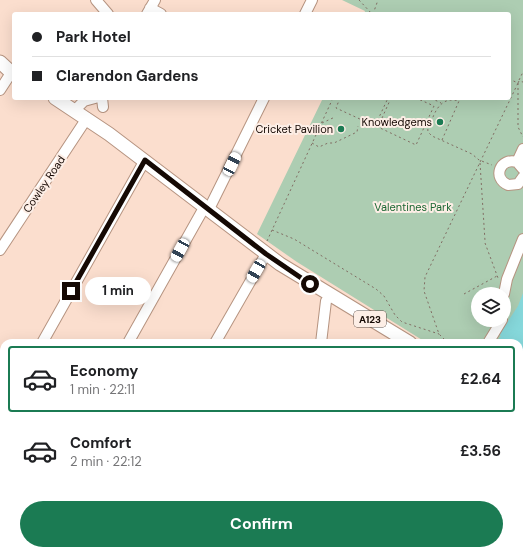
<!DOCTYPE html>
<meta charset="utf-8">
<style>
body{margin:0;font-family:"DM Sans",sans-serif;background:#f2f2f2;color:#202124;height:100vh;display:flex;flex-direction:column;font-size:15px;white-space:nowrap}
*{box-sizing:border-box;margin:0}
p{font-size:13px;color:#757577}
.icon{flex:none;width:22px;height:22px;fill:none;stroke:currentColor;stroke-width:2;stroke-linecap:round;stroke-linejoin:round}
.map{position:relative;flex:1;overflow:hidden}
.sheet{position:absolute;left:0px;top:339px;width:523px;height:216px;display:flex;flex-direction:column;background:#fff;border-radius:12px 12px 0 0;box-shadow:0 4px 16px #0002}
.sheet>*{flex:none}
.guide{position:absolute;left:12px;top:12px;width:499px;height:88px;border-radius:4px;box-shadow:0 4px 16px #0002;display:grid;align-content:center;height:88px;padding:0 20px;background:#fff}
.fabs{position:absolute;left:471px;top:287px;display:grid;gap:8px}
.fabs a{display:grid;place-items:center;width:40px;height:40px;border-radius:50%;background:#fff;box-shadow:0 4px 16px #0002;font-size:20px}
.end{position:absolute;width:18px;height:18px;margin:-9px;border:5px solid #150904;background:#fff;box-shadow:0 0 0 2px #fff}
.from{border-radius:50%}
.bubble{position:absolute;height:28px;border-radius:14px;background:#fff;box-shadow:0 4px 16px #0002;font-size:13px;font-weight:700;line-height:28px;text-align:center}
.car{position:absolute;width:12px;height:24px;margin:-12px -6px;border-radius:5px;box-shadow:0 0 3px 1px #0007;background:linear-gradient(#fff 24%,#345 0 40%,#fff 0 76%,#345 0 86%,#fff 0)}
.guide b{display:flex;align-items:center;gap:14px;height:38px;font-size:15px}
.guide b+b{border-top:1px solid #e0e0e0}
.guide i{width:10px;height:10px;background:#202124}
ul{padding:7px 0 0;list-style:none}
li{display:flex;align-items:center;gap:12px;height:66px;margin:0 8px 6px;padding:0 12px;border:2px solid transparent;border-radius:4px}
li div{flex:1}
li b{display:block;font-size:15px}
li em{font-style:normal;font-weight:700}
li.current{border-color:#1b7b53}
li>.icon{width:36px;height:36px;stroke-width:1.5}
.button{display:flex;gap:8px;margin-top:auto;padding:8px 20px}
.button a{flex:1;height:46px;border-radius:24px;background:#1b7b53;color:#fff;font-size:16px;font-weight:700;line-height:46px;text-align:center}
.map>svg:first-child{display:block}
.green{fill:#adcdb2;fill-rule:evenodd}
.water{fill:#86d8db}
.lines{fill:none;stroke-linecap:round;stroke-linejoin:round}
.stream{stroke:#86d8db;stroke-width:2}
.minor-casing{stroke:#b69481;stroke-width:12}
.major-casing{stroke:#b69481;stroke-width:15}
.path{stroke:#816d63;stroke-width:1;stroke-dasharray:2 3;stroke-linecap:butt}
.minor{stroke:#fff;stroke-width:10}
.major{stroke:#fff;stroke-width:13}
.route{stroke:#150904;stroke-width:5}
.poi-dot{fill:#1b7b53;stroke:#fdeee6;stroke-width:1.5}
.labels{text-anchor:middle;stroke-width:4;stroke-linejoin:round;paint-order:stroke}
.shield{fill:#fdeee6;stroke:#5b4e48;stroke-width:1}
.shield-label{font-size:10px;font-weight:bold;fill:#150904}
.poi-label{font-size:11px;fill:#150904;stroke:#fdeee6;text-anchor:end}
.street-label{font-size:11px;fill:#150904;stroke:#fdeee6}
.park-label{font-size:11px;fill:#1d6834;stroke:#fdeee6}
</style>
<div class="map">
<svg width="523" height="555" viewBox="0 0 523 555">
<rect width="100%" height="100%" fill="#fbdece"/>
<path class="green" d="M342 0H523V479L519 470V343H427L297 262 257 234 323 98H509V14H364L365 11ZM478 294H504V320H478Z"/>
<path class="water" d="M523 293V395L519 391V343H496L501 336 499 335 518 306Z"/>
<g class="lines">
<path class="stream" d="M519 455 523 446
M519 462 523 460"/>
<defs>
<path id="minor" d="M96 0 108 14
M150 8 161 14
M147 14 155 0
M305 14 312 0
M0 90 11 73
M102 98 103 107
M75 110 84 101 95 98
M517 162 523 149
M523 169 517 162C500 157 492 178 508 185L518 184 523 177
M209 209 264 98
M0 250 87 118
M504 294 507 279 523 239
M42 343 145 160
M128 343 205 206
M215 343 266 254
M321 343 326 301 330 296
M488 343 502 320
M0 407 4 400
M519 512 523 511
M0 518H4
M14 551V555
M90 551V555
M167 551V555
M244 551V555
M320 551V555
M395 551V555
M470 551 471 555"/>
<path id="major" d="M0 62 14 75
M55 98 109 134 280 264 410 343
M519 483 523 492
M519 498 523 505"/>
</defs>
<use href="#minor" class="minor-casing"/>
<use href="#major" class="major-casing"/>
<path class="path" d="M359 0 372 14
M373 14 378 0
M509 79 518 83 519 81 523 82
M519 80 523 72
M518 83V127L523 137
M340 98 336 108 375 126 388 98
M391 98 378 127 416 145 434 106 416 98
M431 98 441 103
M322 123 335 117
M442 140 459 101C445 97 438 105 433 117 430 122 427 126 428 132L432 136 472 154 479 160 492 165
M312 143 319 147 328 143H334L357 132 358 126
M480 163 485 241
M272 230 294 239 376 289 384 296 395 315 402 322 439 334
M267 241 333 98
M485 243 498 278
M464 294 497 276
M448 343 439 334 424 291 425 277 518 83
M519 397 523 399
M519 419 523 421"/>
<use href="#minor" class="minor"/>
<use href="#major" class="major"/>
</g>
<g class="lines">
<path class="route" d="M71 291 145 160 266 254 310 284"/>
</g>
<g class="poi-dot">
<circle cx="440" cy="122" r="4"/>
<circle cx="341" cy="129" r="4"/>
</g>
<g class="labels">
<rect class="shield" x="354" y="311" width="32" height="16" rx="3"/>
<g class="shield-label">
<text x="370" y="323">A123</text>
</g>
<g class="poi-label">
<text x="432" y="126">Knowledgems</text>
<text x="333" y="133">Cricket Pavilion</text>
</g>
<g class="street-label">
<text transform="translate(44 184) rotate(-56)" y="4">Cowley Road</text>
</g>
<g class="park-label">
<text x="413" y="211">Valentines Park</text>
</g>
</g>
</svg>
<div class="fabs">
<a><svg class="icon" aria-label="layers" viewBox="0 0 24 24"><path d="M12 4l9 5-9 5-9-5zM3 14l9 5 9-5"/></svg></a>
</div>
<i class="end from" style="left:310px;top:284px"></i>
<i class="end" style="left:71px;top:291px"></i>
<div class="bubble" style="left:85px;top:277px;width:66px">1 min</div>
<i class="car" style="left:232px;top:164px;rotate:26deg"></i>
<i class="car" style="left:180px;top:250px;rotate:209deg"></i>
<i class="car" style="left:256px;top:271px;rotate:210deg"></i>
<div class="guide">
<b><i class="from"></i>Park Hotel</b>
<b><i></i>Clarendon Gardens</b>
</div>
<section class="sheet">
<ul>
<li class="current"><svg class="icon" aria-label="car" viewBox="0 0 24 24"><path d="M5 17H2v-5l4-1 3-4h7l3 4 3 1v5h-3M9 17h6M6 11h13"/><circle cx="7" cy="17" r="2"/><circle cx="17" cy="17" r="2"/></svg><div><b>Economy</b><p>1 min · 22:11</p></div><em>£2.64</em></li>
<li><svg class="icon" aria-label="car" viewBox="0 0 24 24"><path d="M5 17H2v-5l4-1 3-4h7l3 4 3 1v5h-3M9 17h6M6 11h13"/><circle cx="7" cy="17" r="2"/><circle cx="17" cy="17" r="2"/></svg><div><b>Comfort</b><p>2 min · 22:12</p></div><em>£3.56</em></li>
</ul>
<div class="button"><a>Confirm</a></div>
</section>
</div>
